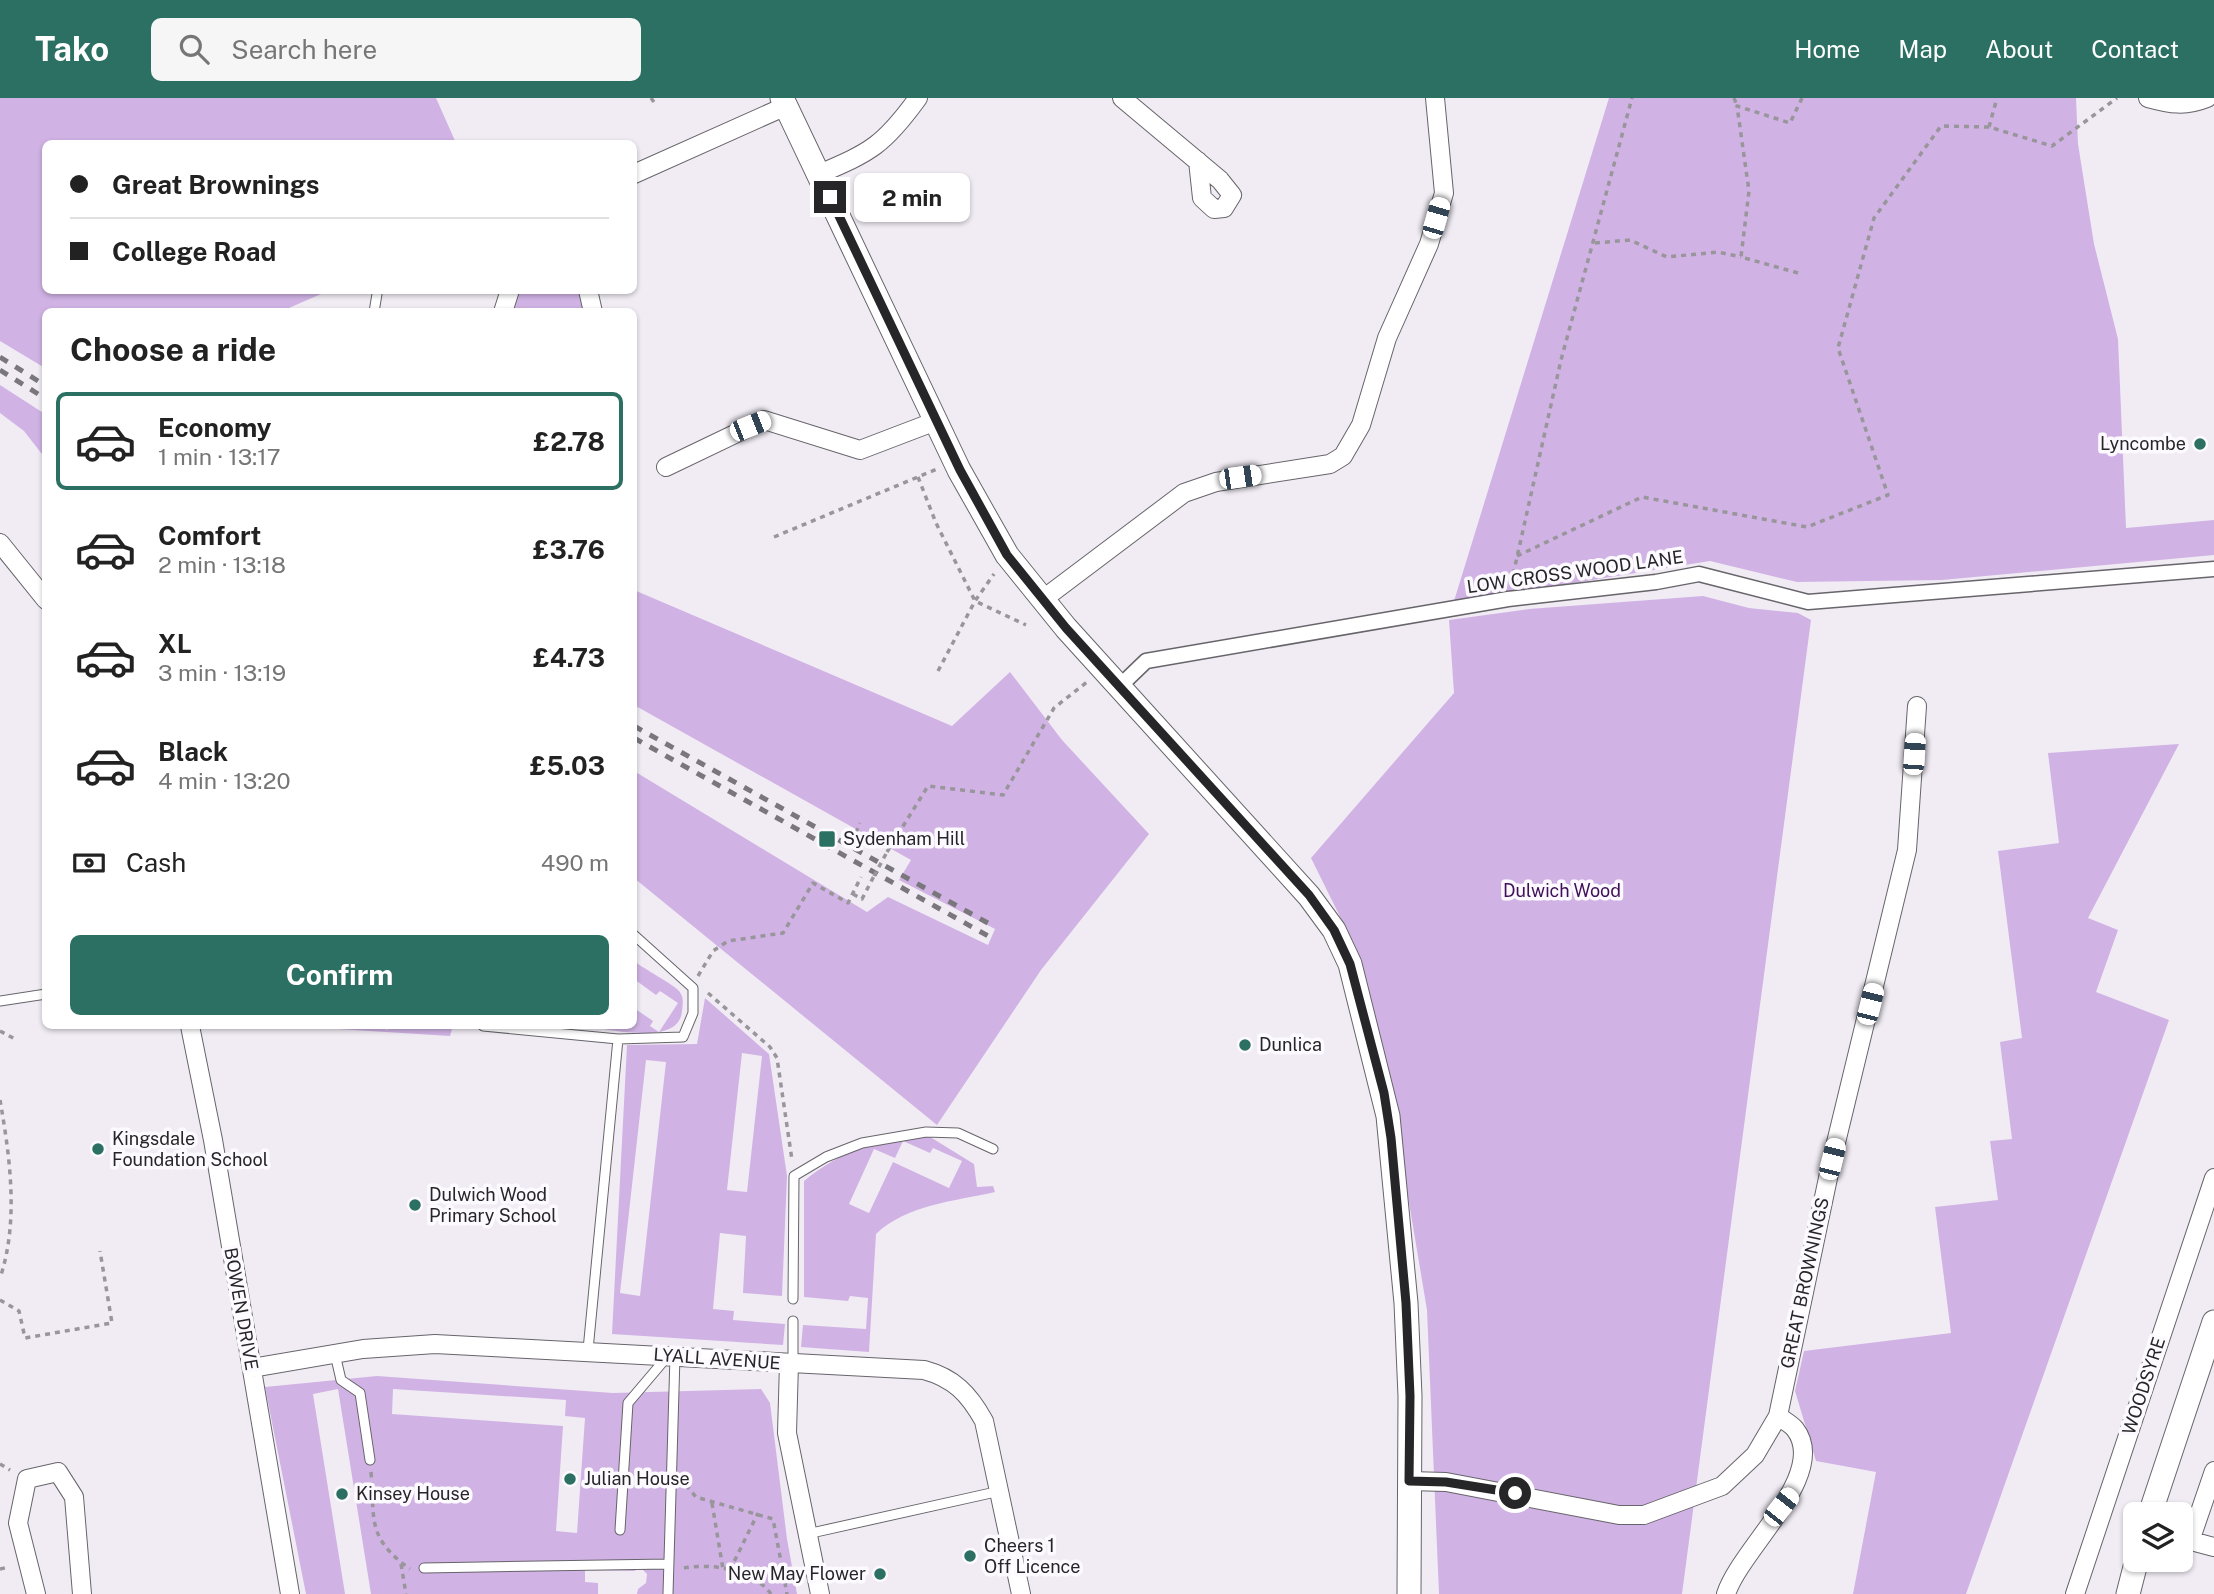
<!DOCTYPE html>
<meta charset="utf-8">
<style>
body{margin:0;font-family:"Public Sans",sans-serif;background:#f6f6f6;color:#222;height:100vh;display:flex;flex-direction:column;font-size:26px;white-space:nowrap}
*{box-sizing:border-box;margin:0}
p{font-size:23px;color:#767676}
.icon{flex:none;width:38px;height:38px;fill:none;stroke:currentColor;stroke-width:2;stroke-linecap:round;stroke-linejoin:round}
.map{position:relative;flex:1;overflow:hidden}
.drawer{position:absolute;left:42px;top:210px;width:595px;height:721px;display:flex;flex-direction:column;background:#fff;border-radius:10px;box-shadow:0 2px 5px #0004}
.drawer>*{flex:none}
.hud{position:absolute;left:42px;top:42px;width:595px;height:154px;border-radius:10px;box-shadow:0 2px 5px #0004;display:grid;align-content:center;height:154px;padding:0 28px;background:#fff}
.buttons{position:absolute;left:2123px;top:1404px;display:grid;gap:14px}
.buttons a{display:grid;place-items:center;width:70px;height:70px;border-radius:10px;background:#fff;box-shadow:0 2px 5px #0004;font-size:35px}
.end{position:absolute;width:32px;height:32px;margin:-16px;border:9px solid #262527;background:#fff;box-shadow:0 0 0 4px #fff}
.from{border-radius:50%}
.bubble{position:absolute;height:49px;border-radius:10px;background:#fff;box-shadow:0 2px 5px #0004;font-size:23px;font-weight:700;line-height:49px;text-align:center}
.car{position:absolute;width:21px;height:42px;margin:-21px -10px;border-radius:9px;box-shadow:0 0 5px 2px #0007;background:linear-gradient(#fff 24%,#345 0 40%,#fff 0 76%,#345 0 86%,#fff 0)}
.hud b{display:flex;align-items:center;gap:24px;height:66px;font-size:26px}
.hud b+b{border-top:2px solid #e0e0e0}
.hud i{width:18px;height:18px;background:#222}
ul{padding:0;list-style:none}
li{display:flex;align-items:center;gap:21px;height:98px;margin:0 14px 10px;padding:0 14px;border:4px solid transparent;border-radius:10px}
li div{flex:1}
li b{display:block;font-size:26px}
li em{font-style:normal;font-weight:700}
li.selected{border-color:#2b7062}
li>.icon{width:63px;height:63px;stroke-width:1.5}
h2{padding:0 28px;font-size:32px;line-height:84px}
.pay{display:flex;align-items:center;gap:18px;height:77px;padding:0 28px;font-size:26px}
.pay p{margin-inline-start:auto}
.button{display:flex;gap:14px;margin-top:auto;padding:14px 28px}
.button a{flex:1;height:80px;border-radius:10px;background:#2b7062;color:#fff;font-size:28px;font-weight:700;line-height:80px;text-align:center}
header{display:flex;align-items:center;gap:42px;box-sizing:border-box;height:98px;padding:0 35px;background:#2b7062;color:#fff}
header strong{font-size:33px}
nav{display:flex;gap:38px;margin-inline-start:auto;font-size:24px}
.search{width:490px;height:63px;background:#f6f6f6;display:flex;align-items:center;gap:18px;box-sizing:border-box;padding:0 24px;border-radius:10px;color:#767676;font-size:26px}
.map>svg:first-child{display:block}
.green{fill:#d0b3e4;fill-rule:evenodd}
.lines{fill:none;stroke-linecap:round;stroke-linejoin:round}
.service-casing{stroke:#67646a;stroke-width:11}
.pedestrian-casing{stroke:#67646a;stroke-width:17}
.minor-casing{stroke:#67646a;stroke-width:20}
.tertiary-casing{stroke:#67646a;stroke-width:25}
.path{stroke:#98959b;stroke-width:3.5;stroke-dasharray:5 5;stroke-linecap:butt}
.service{stroke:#fff;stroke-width:9}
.pedestrian{stroke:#fff;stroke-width:14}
.minor{stroke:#fff;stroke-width:18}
.tertiary{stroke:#fff;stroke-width:23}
.rail{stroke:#79777b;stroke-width:5;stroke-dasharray:9 9;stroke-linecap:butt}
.path-bridge{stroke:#98959b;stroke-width:3.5;stroke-dasharray:5 5;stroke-linecap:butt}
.route{stroke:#262527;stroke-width:9}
.poi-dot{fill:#2b7062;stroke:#fdfaff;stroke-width:2.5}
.labels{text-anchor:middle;stroke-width:7;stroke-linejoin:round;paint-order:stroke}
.poi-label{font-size:18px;fill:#262527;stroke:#fdfaff;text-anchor:start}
.street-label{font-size:18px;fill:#262527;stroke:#fdfaff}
.park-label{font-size:18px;fill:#3f0f57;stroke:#fdfaff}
</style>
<header>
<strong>Tako</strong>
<div class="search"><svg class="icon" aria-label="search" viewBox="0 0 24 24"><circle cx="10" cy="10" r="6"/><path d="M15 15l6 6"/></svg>Search here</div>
<nav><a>Home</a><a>Map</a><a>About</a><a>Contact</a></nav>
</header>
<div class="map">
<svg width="2214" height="1496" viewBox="0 0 2214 1496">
<rect width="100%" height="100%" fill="#f1ecf4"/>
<path class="green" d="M0 0H436L456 45 46 46V192L328 193 282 213 46 214 45 270 0 243Z
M1609 0H2076L2078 46 2094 146 2118 241 2126 430 2214 422V457L1942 482 1797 484 1710 463 1524 493 1508 501 1454 503Z
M518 192 579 193 586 213 511 214Z
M0 287 45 316V360L24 333 0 315Z
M634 492 952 628 1010 574 1062 642 1149 736 1041 872 937 1027 634 780V673L867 814 888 799 988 847 995 831 899 782 911 762 634 607Z
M1703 498 1749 510 1798 515 1811 522 1682 1496H1439L1427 1212 1389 985 1357 853 1311 760 1454 595 1449 522 1529 511Z
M2179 646 2088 820 2118 832 2096 894 2169 922 1966 1496H1853L1876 1374 1816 1363 1795 1293 1804 1253 1951 1235 1935 1109 1998 1102 1990 1043 2012 1041 2000 944 2022 940 1998 753 2059 745 2048 655Z
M634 863C644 871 673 886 679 893 684 899 683 905 682 913 679 950 607 930 581 928H634V910L653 923 650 928 659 934 678 905 660 893 656 897 634 881Z
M705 900 769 956 787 1078 782 1198 743 1195 746 1138 720 1135 713 1211 734 1213 733 1222 785 1226 783 1247 612 1236 627 947 697 946ZM742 955 762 958 747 1094 727 1092ZM646 962 666 964 640 1198 620 1195Z
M289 928H380L387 932 391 928H447L452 931 450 938Z
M927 1037 974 1066 977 1089 993 1088 995 1094C955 1103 906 1107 876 1136L869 1254 801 1249 803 1227 866 1231 868 1200 850 1198 848 1203 804 1199V1083C845 1049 876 1046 927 1037ZM903 1043 930 1055 933 1050 962 1063 949 1090 893 1064 869 1115 849 1106 874 1051 895 1060Z
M377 1278 613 1295 761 1291 770 1305 787 1441 797 1496H637L638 1491 646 1485 647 1476 641 1470 634 1473 585 1472V1484L598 1485V1496H371L338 1291 313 1296 345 1496H306L265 1289ZM393 1291 566 1302 565 1318 585 1320 577 1435 556 1433 563 1328 392 1316Z"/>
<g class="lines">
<defs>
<path id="service" d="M374 214 377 196
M0 903 46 896
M483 928 618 941 683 939 693 915V890L634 837
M793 1201 794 1078 826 1059 862 1045 926 1034 958 1035 993 1051
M793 1223V1265
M588 1252 618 941
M335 1256 341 1282 360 1295 370 1362
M620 1432 628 1305 667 1259
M807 1436 1000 1393
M424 1470 668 1466
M668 1496 675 1258"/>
<path id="pedestrian" d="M1120 588 1146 563 1508 501 1656 484 1699 476 1808 504 2214 471"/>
<path id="minor" d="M1122 0 1220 82 1232 97 1224 110 1214 111 1202 100 1198 63
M2148 0C2170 6 2185 9 2207 0
M634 76 786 8
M819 76C871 54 884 47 918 0
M588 192 593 214
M503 214 510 192
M666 369 764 322 860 352 936 323
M0 445 46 502
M1042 502 1184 395 1216 384 1330 366 1343 358 1361 327 1387 240 1429 146 1444 95 1435 0
M190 928 213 1042 290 1496
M789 1265 787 1335 820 1496
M252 1270 363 1251 435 1246 924 1272C954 1280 969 1296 984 1323L1021 1496
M1409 1383 1446 1384 1619 1417H1644L1722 1388 1755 1357 1778 1318 1832 1061 1907 752 1917 608
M2180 1440 2214 1449
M2190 1443 2214 1373
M36 1496 18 1425 27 1381 58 1374 74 1399 82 1496
M1726 1496C1741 1450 1830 1376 1795 1331 1791 1326 1783 1322 1778 1318
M2075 1496 2214 1080"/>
<path id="tertiary" d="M782 0 959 372 1007 457 1066 530 1309 798 1334 832 1350 866 1388 1018 1406 1205 1410 1298 1409 1496
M2150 1416 2214 1224
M2128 1496 2137 1461"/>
</defs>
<use href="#service" class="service-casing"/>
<use href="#pedestrian" class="pedestrian-casing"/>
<use href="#minor" class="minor-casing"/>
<use href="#tertiary" class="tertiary-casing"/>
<path class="path" d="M651 0 656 7
M1734 0 1737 8
M1989 29 1997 0
M1595 145 1630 142 1667 159 1718 154 1741 159
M1798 175 1741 159 1749 93 1737 8 1790 25 1802 0
M918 379 936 425 975 503 1026 527
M774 439 937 371
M1517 458 1642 399 1807 429 1888 397 1838 250 1874 120 1941 28 1989 29 2052 48 2117 0
M1511 486 1561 262 1632 0
M938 573 975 503 994 476
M852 744 860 725
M887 754 928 688 1003 697 1054 610 1087 584
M853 796 862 801 874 778
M698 878 713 853 728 843 783 835 813 785 848 805 861 779
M708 895 770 949 777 960 792 1062
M0 933 15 941
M0 1002C10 1059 19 1124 0 1180
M0 1202 19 1213 25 1240 112 1225 100 1153
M0 1366 10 1372
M371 1374C375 1422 366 1439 410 1471
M686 1387 696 1399 773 1421 787 1496
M712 1405 723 1471
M401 1466 406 1496
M684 1470C712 1465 753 1471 771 1496
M0 1471 9 1469
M730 1472 758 1415"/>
<use href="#service" class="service"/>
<use href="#pedestrian" class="pedestrian"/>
<use href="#minor" class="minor"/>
<use href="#tertiary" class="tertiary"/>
<path class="rail" d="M0 259 46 288
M0 272 46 301
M634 628 995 829
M634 640 990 839"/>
<path class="path-bridge" d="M874 778 887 754"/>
</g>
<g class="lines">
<path class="route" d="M830 99 960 372 1007 457 1066 530 1309 797 1334 832 1350 866 1384 995 1391 1040 1406 1205 1410 1298 1409 1383 1446 1384 1515 1395"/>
</g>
<g class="poi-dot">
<circle cx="2200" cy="346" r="7"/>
<rect x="818" y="732" width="18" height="18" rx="3.5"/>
<circle cx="1245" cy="947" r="7"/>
<circle cx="98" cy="1051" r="7"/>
<circle cx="415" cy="1107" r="7"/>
<circle cx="570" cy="1381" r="7"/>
<circle cx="342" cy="1396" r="7"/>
<circle cx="970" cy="1458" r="7"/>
<circle cx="880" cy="1476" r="7"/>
</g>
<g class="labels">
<g class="poi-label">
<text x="2186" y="352" text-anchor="end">Lyncombe</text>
<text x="843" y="747">Sydenham Hill</text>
<text x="1259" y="953">Dunlica</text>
<text x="112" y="1047">Kingsdale<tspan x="112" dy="21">Foundation School</tspan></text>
<text x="429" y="1103">Dulwich Wood<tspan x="429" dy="21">Primary School</tspan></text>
<text x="584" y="1387">Julian House</text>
<text x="356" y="1402">Kinsey House</text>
<text x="984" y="1454">Cheers 1<tspan x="984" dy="21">Off Licence</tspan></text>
<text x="866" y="1482" text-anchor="end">New May Flower</text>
</g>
<g class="street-label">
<text transform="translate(1575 474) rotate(-8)" y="6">LOW CROSS WOOD LANE</text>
<text transform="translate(1805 1185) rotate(-78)" y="6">GREAT BROWNINGS</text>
<text transform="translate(241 1211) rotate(80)" y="6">BOWEN DRIVE</text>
<text transform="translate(717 1261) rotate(4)" y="6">LYALL AVENUE</text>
<text transform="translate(2144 1288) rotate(-72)" y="6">WOODSYRE</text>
</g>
<g class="park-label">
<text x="1562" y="799">Dulwich Wood</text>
</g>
</g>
</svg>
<div class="buttons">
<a><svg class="icon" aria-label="layers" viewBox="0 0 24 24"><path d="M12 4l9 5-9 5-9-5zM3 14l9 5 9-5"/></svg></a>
</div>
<i class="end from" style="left:1515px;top:1395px"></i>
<i class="end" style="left:830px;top:99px"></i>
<div class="bubble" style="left:854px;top:75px;width:116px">2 min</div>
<i class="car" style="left:1436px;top:120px;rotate:16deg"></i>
<i class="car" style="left:750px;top:328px;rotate:68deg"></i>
<i class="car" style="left:1240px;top:379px;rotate:82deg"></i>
<i class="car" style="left:1914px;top:656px;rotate:4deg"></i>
<i class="car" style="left:1870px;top:906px;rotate:14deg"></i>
<i class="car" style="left:1832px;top:1061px;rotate:14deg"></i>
<i class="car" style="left:1781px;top:1409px;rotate:38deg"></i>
<div class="hud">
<b><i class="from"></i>Great Brownings</b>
<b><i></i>College Road</b>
</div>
<section class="drawer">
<h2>Choose a ride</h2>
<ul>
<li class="selected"><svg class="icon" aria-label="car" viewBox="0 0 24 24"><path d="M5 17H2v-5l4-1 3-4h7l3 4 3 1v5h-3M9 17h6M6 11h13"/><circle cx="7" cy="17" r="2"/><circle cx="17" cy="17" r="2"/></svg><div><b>Economy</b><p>1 min · 13:17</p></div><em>£2.78</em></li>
<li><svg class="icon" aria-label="car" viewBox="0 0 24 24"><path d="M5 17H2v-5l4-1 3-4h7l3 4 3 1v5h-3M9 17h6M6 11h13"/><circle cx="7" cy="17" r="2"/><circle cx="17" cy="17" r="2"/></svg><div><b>Comfort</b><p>2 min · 13:18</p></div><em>£3.76</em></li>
<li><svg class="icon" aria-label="car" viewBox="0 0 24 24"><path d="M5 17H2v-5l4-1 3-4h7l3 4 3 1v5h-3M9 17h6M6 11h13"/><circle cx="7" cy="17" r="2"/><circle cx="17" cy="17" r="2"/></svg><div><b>XL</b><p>3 min · 13:19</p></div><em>£4.73</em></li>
<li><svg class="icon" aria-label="car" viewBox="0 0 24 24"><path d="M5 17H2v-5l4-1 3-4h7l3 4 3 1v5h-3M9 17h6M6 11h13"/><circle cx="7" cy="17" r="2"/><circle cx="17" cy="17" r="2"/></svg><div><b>Black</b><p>4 min · 13:20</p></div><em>£5.03</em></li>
</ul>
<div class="pay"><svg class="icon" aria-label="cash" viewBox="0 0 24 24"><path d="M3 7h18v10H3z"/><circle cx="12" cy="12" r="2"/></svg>Cash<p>490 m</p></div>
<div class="button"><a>Confirm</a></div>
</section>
</div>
